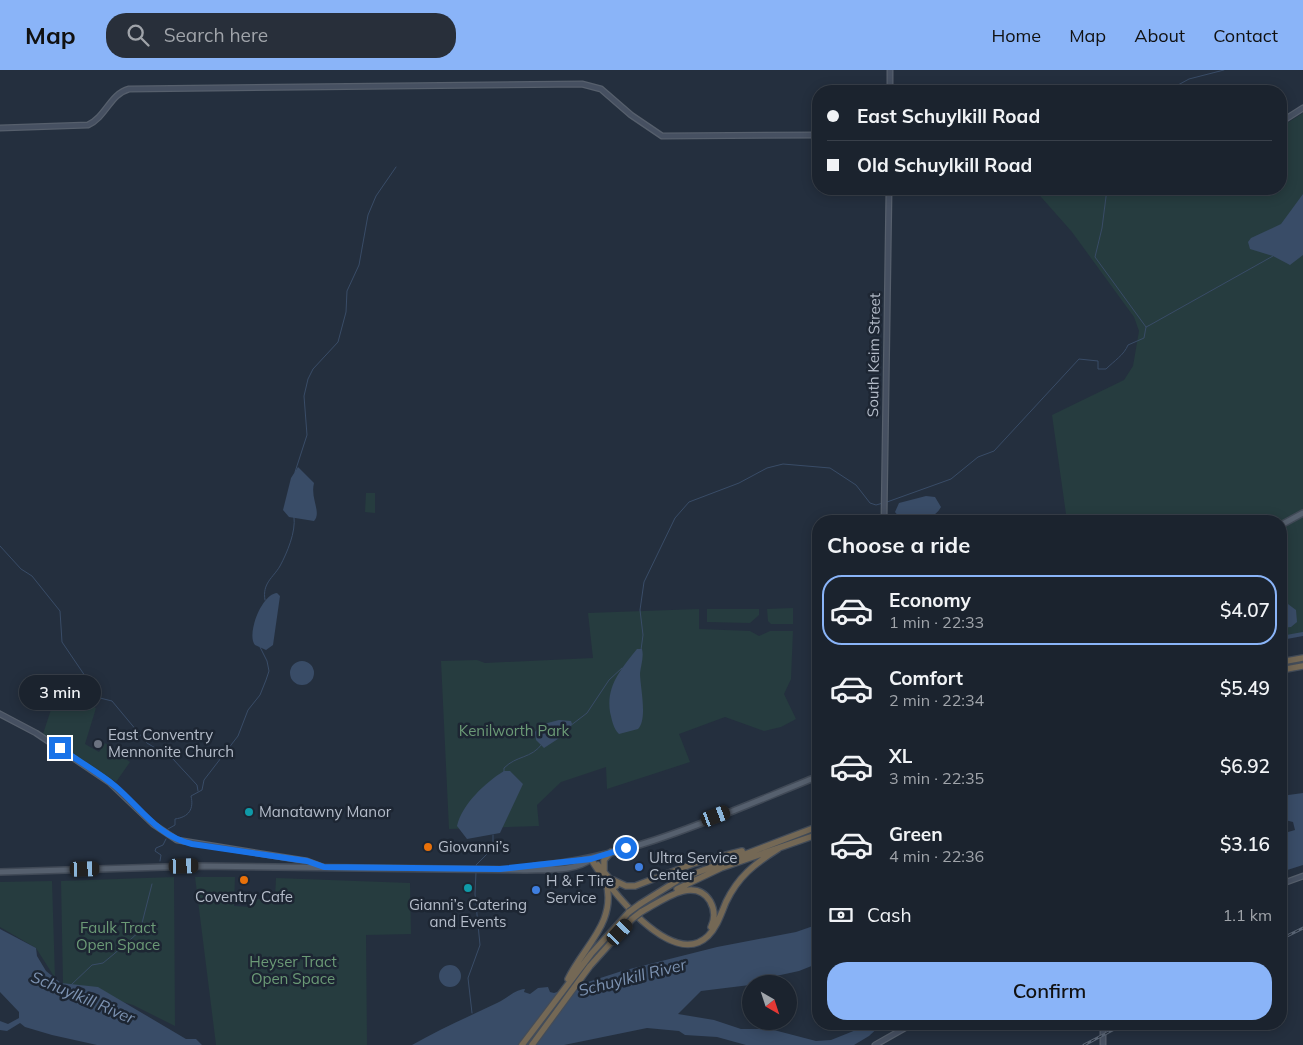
<!DOCTYPE html>
<meta charset="utf-8">
<style>
body{margin:0;font-family:Mulish,sans-serif;background:#282f3a;color:#f1f3f6;height:100vh;display:flex;flex-direction:column;font-size:19px;white-space:nowrap}
*{box-sizing:border-box;margin:0}
p{font-size:16px;color:#a0a4aa}
.icon{flex:none;width:28px;height:28px;fill:none;stroke:currentColor;stroke-width:2;stroke-linecap:round;stroke-linejoin:round}
.map{position:relative;flex:1;overflow:hidden}
.drawer{position:absolute;left:812px;top:445px;width:475px;height:515px;display:flex;flex-direction:column;background:#1b232e;border-radius:20px;box-shadow:0 2px 12px #0003,0 0 0 1px #39404a}
.drawer>*{flex:none}
.guide{position:absolute;left:812px;top:15px;width:475px;height:110px;border-radius:20px;box-shadow:0 2px 12px #0003,0 0 0 1px #39404a;display:grid;align-content:center;height:110px;padding:0 15px;background:#1b232e}
.needle{width:32px;rotate:141deg}
.buttons{position:absolute;left:742px;top:905px;display:grid;gap:10px}
.buttons a{display:grid;place-items:center;width:55px;height:55px;border-radius:50%;background:#1b232e;box-shadow:0 2px 12px #0003,0 0 0 1px #39404a;font-size:25px}
.end{position:absolute;width:22px;height:22px;margin:-11px;border:6px solid #1a73e8;background:#fff;box-shadow:0 0 0 2px #fff}
.from{border-radius:50%}
.bubble{position:absolute;height:35px;border-radius:18px;background:#1b232e;box-shadow:0 2px 12px #0003,0 0 0 1px #39404a;font-size:16px;font-weight:600;line-height:35px;text-align:center}
.car{position:absolute;width:15px;height:30px;margin:-15px -8px;border-radius:6px;box-shadow:0 0 4px 1px #0007;background:linear-gradient(#222 24%,#8ab4d8 0 40%,#222 0 76%,#8ab4d8 0 86%,#222 0)}
.guide b{display:flex;align-items:center;gap:18px;height:48px;font-size:19px}
.guide b+b{border-top:1px solid #39404a}
.guide i{width:12px;height:12px;background:#f1f3f6}
ul{padding:0;list-style:none}
li{display:flex;align-items:center;gap:15px;height:70px;margin:0 10px 8px;padding:0 5px;border:2px solid transparent;border-radius:20px}
li div{flex:1}
li b{display:block;font-size:19px}
li em{font-style:normal;font-weight:600}
li.selected{border-color:#8ab4f8}
li>.icon{width:45px;height:45px;stroke-width:1.5}
h2{padding:0 15px;font-size:22px;line-height:60px}
.pay{display:flex;align-items:center;gap:12px;height:55px;padding:0 15px;font-size:19px}
.pay p{margin-inline-start:auto}
.primary-button{display:flex;gap:10px;margin-top:auto;padding:10px 15px}
.primary-button a{flex:1;height:58px;border-radius:20px;background:#8ab4f8;color:#111;font-size:20px;font-weight:600;line-height:58px;text-align:center}
header{display:flex;align-items:center;gap:30px;box-sizing:border-box;height:70px;padding:0 25px;background:#8ab4f8;color:#111}
header strong{font-size:24px}
nav{display:flex;gap:28px;margin-inline-start:auto;font-size:18px}
.search{width:350px;height:45px;background:#282f3a;display:flex;align-items:center;gap:12px;box-sizing:border-box;padding:0 18px;border-radius:20px;color:#a0a4aa;font-size:19px}
.map>svg:first-child{display:block}
.green{fill:#263c3f}
.water{fill:#394c67}
.lines{fill:none;stroke-linecap:round;stroke-linejoin:round}
.stream{stroke:#394c67;stroke-width:1}
.canal{stroke:#394c67;stroke-width:4}
.secondary-casing{stroke:#565f6c;stroke-width:7}
.primary-casing{stroke:#414a57;stroke-width:8}
.highway-casing{stroke:#434c59;stroke-width:8}
.secondary{stroke:#465061;stroke-width:4.5}
.primary{stroke:#56606e;stroke-width:5}
.highway{stroke:#746855;stroke-width:5.5}
.rail-casing{stroke:#5a6575;stroke-width:3}
.rail{stroke:#1d2633;stroke-width:1;stroke-dasharray:4;stroke-linecap:butt}
.highway-bridge-casing{stroke:#434c59;stroke-width:8;stroke-linecap:butt}
.highway-bridge{stroke:#746855;stroke-width:5.5}
.route{stroke:#1a73e8;stroke-width:6}
.worship-dot{fill:#6b7280;stroke:#1d2633;stroke-width:2}
.culture-dot{fill:#0f9aa8;stroke:#1d2633;stroke-width:2}
.food-dot{fill:#e8710a;stroke:#1d2633;stroke-width:2}
.shop-dot{fill:#3f7fe0;stroke:#1d2633;stroke-width:2}
.labels{text-anchor:middle;stroke-width:5;stroke-linejoin:round;paint-order:stroke}
.street-label{font-size:15px;fill:#b4bcc9;stroke:#1d2633}
.park-label{font-size:15px;fill:#6b9a76;stroke:#1d2633}
.poi-label{font-size:15px;fill:#b4bcc9;stroke:#1d2633;text-anchor:start}
.water-label{font-size:16px;font-style:italic;fill:#7c92b1;stroke:#1d2633}
</style>
<header>
<strong>Map</strong>
<div class="search"><svg class="icon" aria-label="search" viewBox="0 0 24 24"><circle cx="10" cy="10" r="6"/><path d="M15 15l6 6"/></svg>Search here</div>
<nav><a>Home</a><a>Map</a><a>About</a><a>Contact</a></nav>
</header>
<div class="map">
<svg width="1303" height="975" viewBox="0 0 1303 975">
<rect width="100%" height="100%" fill="#242f3e"/>
<path class="green" d="M1303 43V563L1281 566V451H1067L1052 345 1124 310 1133 296 1139 261 1134 247 1072 162 1034 119H1281V57Z
M366 423H375V443L365 442Z
M793 538V554H771L768 551 767 539Z
M699 539V559L750 561 759 566 770 561H793L791 609 784 624 796 649 781 657 764 661 725 647 679 664 690 692 607 719 606 697 561 712 537 735 539 756 449 759 441 591 477 590 485 593 593 588 588 543Z
M707 539H759V545L750 553 707 552Z
M58 618 96 638 85 674 99 682 105 673 130 692 116 712 43 664Z
M174 807 175 956 133 935 63 914 61 811Z
M195 807H235L234 836 253 837 254 829H275L276 808 410 813 411 864 366 865 367 975H216Z
M52 811 55 908 36 878 0 857V812Z"/>
<path class="water" d="M1303 124V185L1290 195 1273 186 1250 179 1248 172 1251 168 1281 154Z
M298 397 314 413C310 429 322 442 314 451L289 447 283 440 291 408Z
M926 426 935 427 941 437C933 452 906 457 895 442L899 433Z
M277 523 280 526 273 575 266 580 255 575C246 564 262 524 277 523Z
M1288 534 1296 540 1297 552 1291 557 1281 558V536Z
M637 579H642C644 587 641 595 640 603 640 617 648 649 638 659L619 664C613 658 612 650 610 642 606 616 621 599 637 579Z
M290 603a12 12 0 1 1 24 0a12 12 0 1 1-24 0Z
M559 650 571 651 572 654 567 663 544 678 536 670 535 662 540 655Z
M504 701H510L523 714 500 763 467 769 457 756C462 734 486 712 504 701Z
M1303 723V795L1281 802V764L1295 760 1293 752 1281 749V726Z
M819 854V893L799 901 776 906 765 913 701 921 678 944 714 950 741 959H770L816 971 831 970 871 954H882L869 966 854 975H746L717 967 685 965 679 961 647 958 564 975H412C440 959 468 947 497 933 507 929 513 920 525 919L524 922 530 924 538 918 548 917 550 922 554 923 622 901 717 877 796 862Z
M0 859 36 878 37 886 46 901 61 913 98 917 186 969H196L202 975H97L52 965 25 957 20 953 7 961 0 960V951L8 954 19 948V942L0 922Z
M439 906a11 11 0 1 1 22 0a11 11 0 1 1-22 0Z"/>
<g class="lines">
<path class="stream" d="M1167 21 1189 9 1224 0
M1107 119 1102 158 1095 187 1146 257
M295 402 307 365 304 326 308 309 313 299 338 272 346 242 347 221 359 195 368 145 376 126 396 97
M887 432 951 409 978 387 994 381 1079 289 1098 291V299H1106C1114 291 1124 285 1128 275L1144 268 1146 257 1150 255 1273 186
M0 476 21 499 32 506 60 541 62 572 100 628 112 631 147 673 173 689 197 715 198 721
M265 530C262 513 273 508 280 496 287 483 296 462 294 447
M641 580 643 565 640 540 644 512 675 448 689 432 739 413 767 398 783 394 830 398 856 415 870 433 876 435 883 433
M570 656 587 643 609 610 622 598
M504 702V698C517 685 531 689 542 674
M168 759 175 755V749C189 747 194 739 191 726L202 720 204 710 238 666 248 640 260 625 266 610 269 601 267 591 260 577
M160 791 161 785 155 781 156 778 163 775 166 769
M476 798V795L493 778V765
M71 915 92 895 103 893 114 884 140 861 152 814
M472 943 468 908 480 875 475 824 476 802"/>
<path class="canal" d="M1281 568 1303 564"/>
<defs>
<path id="secondary" d="M890 21V0
M1281 52 1303 38
M0 58 88 55C106 47 110 24 129 19L582 14 601 19 631 45 662 66 819 65
M884 451 889 119
M0 644 36 663 109 712 153 754 177 770 307 791 323 797
M1281 814 1303 806
M1103 954V975
M875 975 912 954"/>
<path id="primary" d="M1281 455 1303 443
M535 796C633 788 728 742 819 706
M0 802 197 796 524 800C544 799 575 802 591 789"/>
<path id="highway" d="M1281 592 1303 588
M1281 600 1303 596
M591 789C607 816 672 901 708 866 717 857 721 844 726 832 738 807 754 794 778 779
M598 795 616 816
M604 800V790L611 782
M613 810 626 816H635L695 793 742 781
M677 819 721 798 819 764
M640 834 680 809 819 756
M641 842C660 832 694 805 710 831 715 840 715 849 711 857
M568 909C584 876 617 852 606 812
M522 975 591 884 629 842
M532 975 590 896 632 849"/>
</defs>
<use href="#secondary" class="secondary-casing"/>
<use href="#primary" class="primary-casing"/>
<use href="#highway" class="highway-casing"/>
<use href="#secondary" class="secondary"/>
<use href="#primary" class="primary"/>
<use href="#highway" class="highway"/>
<defs>
<path id="rail" d="M1281 869 1303 858
M1084 975 1124 954"/>
</defs>
<use href="#rail" class="rail-casing"/>
<use href="#rail" class="rail"/>
<defs>
<path id="highway-bridge" d="M629 842 640 834
M632 849 641 842"/>
</defs>
<use href="#highway-bridge" class="highway-bridge-casing"/>
<use href="#highway-bridge" class="highway-bridge"/>
</g>
<g class="lines">
<path class="route" d="M60 678C78 691 98 702 115 716 140 737 157 766 192 774L307 791 324 797 500 799 591 789 626 778"/>
</g>
<circle class="worship-dot" cx="98" cy="674" r="5"/>
<g class="culture-dot">
<circle cx="249" cy="742" r="5"/>
<circle cx="468" cy="818" r="5"/>
</g>
<g class="food-dot">
<circle cx="428" cy="777" r="5"/>
<circle cx="244" cy="810" r="5"/>
</g>
<g class="shop-dot">
<circle cx="639" cy="797" r="5"/>
<circle cx="536" cy="820" r="5"/>
</g>
<g class="labels">
<g class="street-label">
<text transform="translate(874 285) rotate(-89)" y="5">South Keim Street</text>
</g>
<g class="park-label">
<text x="514" y="666">Kenilworth Park</text>
<text x="118" y="863">Faulk Tract<tspan x="118" dy="17">Open Space</tspan></text>
<text x="293" y="897">Heyser Tract<tspan x="293" dy="17">Open Space</tspan></text>
</g>
<g class="poi-label">
<text x="108" y="670">East Conventry<tspan x="108" dy="17">Mennonite Church</tspan></text>
<text x="259" y="747">Manatawny Manor</text>
<text x="438" y="782">Giovanni’s</text>
<text x="649" y="793">Ultra Service<tspan x="649" dy="17">Center</tspan></text>
<text x="546" y="816">H &amp; F Tire<tspan x="546" dy="17">Service</tspan></text>
<text x="244" y="832" text-anchor="middle">Coventry Cafe</text>
<text x="468" y="840" text-anchor="middle">Gianni’s Catering<tspan x="468" dy="17">and Events</tspan></text>
</g>
<g class="water-label">
<text transform="translate(632 907) rotate(-14)" y="6">Schuylkill River</text>
<text transform="translate(83 927) rotate(23)" y="6">Schuylkill River</text>
</g>
</g>
</svg>
<div class="buttons">
<a><svg class="needle" viewBox="-14 -14 28 28"><path d="M0-13l5 13h-10z" fill="#e53935"/><path d="M0 13l5-13h-10z" fill="#a0a4aa"/></svg></a>
</div>
<i class="end from" style="left:626px;top:778px"></i>
<i class="end" style="left:60px;top:678px"></i>
<div class="bubble" style="left:19px;top:605px;width:82px">3 min</div>
<i class="car" style="left:716px;top:746px;rotate:69deg"></i>
<i class="car" style="left:184px;top:796px;rotate:88deg"></i>
<i class="car" style="left:85px;top:799px;rotate:88deg"></i>
<i class="car" style="left:620px;top:862px;rotate:43deg"></i>
<div class="guide">
<b><i class="from"></i>East Schuylkill Road</b>
<b><i></i>Old Schuylkill Road</b>
</div>
<section class="drawer">
<h2>Choose a ride</h2>
<ul>
<li class="selected"><svg class="icon" aria-label="car" viewBox="0 0 24 24"><path d="M5 17H2v-5l4-1 3-4h7l3 4 3 1v5h-3M9 17h6M6 11h13"/><circle cx="7" cy="17" r="2"/><circle cx="17" cy="17" r="2"/></svg><div><b>Economy</b><p>1 min · 22:33</p></div><em>$4.07</em></li>
<li><svg class="icon" aria-label="car" viewBox="0 0 24 24"><path d="M5 17H2v-5l4-1 3-4h7l3 4 3 1v5h-3M9 17h6M6 11h13"/><circle cx="7" cy="17" r="2"/><circle cx="17" cy="17" r="2"/></svg><div><b>Comfort</b><p>2 min · 22:34</p></div><em>$5.49</em></li>
<li><svg class="icon" aria-label="car" viewBox="0 0 24 24"><path d="M5 17H2v-5l4-1 3-4h7l3 4 3 1v5h-3M9 17h6M6 11h13"/><circle cx="7" cy="17" r="2"/><circle cx="17" cy="17" r="2"/></svg><div><b>XL</b><p>3 min · 22:35</p></div><em>$6.92</em></li>
<li><svg class="icon" aria-label="car" viewBox="0 0 24 24"><path d="M5 17H2v-5l4-1 3-4h7l3 4 3 1v5h-3M9 17h6M6 11h13"/><circle cx="7" cy="17" r="2"/><circle cx="17" cy="17" r="2"/></svg><div><b>Green</b><p>4 min · 22:36</p></div><em>$3.16</em></li>
</ul>
<div class="pay"><svg class="icon" aria-label="cash" viewBox="0 0 24 24"><path d="M3 7h18v10H3z"/><circle cx="12" cy="12" r="2"/></svg>Cash<p>1.1 km</p></div>
<div class="primary-button"><a>Confirm</a></div>
</section>
</div>
